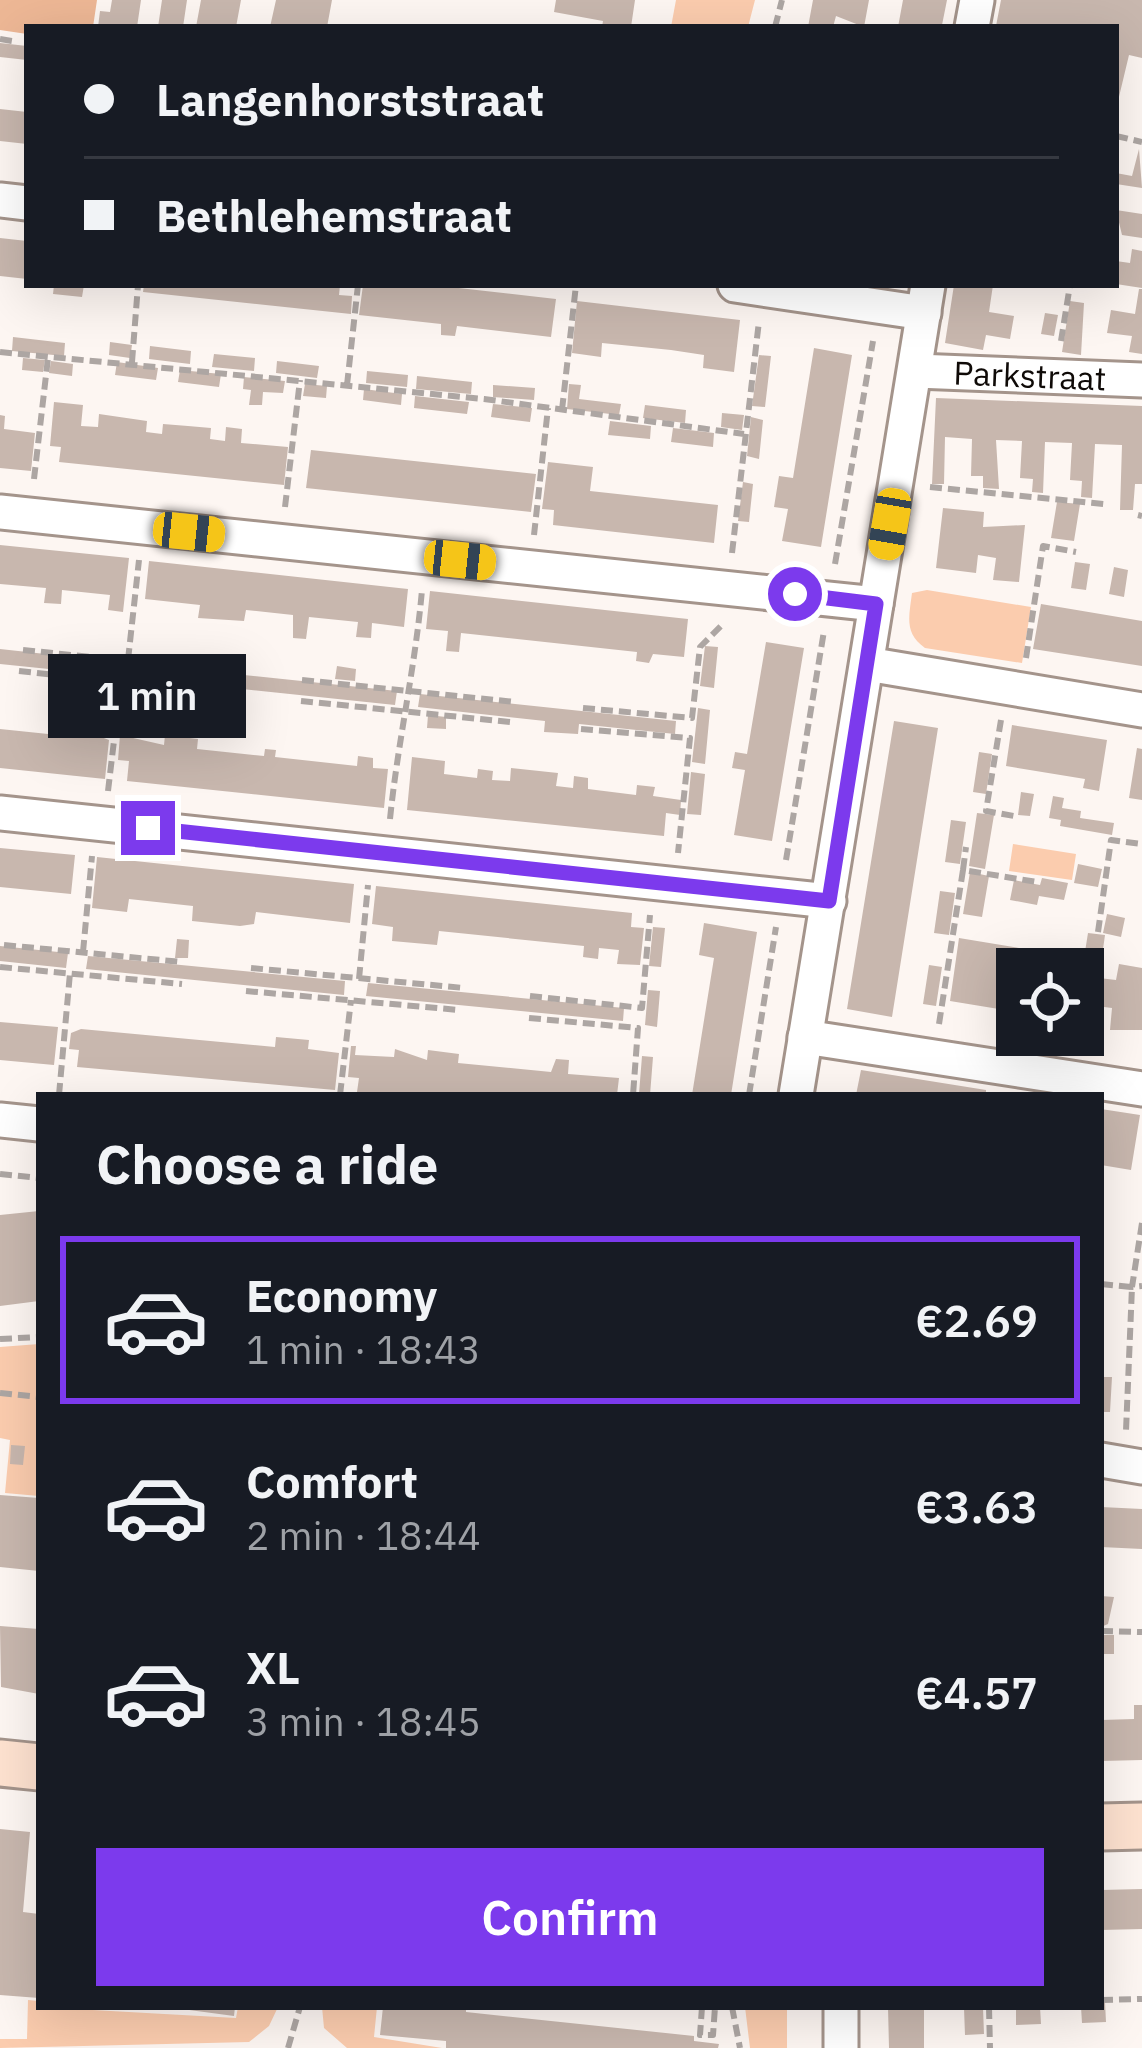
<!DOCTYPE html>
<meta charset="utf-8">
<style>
body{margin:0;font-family:"IBM Plex Sans",sans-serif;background:#242831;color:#f1f3f6;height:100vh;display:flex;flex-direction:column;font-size:45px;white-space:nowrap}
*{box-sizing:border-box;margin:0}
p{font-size:39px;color:#9ea1a6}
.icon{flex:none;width:66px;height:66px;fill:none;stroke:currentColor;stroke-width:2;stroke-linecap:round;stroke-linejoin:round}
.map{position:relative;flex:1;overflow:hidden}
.drawer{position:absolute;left:36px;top:1092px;width:1068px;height:918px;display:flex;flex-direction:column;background:#171b24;border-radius:0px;box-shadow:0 12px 48px #0002}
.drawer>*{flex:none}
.hud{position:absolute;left:24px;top:24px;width:1095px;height:264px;border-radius:0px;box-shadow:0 12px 48px #0002;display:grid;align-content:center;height:264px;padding:0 60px;background:#171b24}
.fabs{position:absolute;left:996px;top:948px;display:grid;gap:24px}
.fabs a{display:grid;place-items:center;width:108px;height:108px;border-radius:0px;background:#171b24;box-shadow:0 12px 48px #0002;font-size:60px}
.end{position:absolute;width:54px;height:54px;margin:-27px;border:15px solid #7c3aed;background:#fff;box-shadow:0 0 0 6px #fff}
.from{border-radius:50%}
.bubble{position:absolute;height:84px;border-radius:0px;background:#171b24;box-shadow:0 12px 48px #0002;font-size:39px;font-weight:600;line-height:84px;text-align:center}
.car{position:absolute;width:36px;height:72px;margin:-36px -18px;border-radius:15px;box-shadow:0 0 9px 3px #0007;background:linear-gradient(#f5c518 24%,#345 0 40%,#f5c518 0 76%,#345 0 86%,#f5c518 0)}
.hud b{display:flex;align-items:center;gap:42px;height:114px;font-size:45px}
.hud b+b{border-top:3px solid #363941}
.hud i{width:30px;height:30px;background:#f1f3f6}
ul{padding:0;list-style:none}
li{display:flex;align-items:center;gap:36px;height:168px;margin:0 24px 18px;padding:0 36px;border:6px solid transparent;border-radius:0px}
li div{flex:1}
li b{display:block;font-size:45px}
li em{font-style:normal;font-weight:600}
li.selected{border-color:#7c3aed}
li>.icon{width:108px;height:108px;stroke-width:1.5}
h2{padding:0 60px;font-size:54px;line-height:144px}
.button{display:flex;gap:24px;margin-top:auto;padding:24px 60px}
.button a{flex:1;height:138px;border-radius:0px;background:#7c3aed;color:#fff;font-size:48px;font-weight:600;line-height:138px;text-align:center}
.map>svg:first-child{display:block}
.green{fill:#fbccae}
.forest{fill:#edb795}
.building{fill:#c8b7ae}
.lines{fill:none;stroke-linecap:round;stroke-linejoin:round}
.street-casing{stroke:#a4948b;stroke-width:39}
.secondary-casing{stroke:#a4948b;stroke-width:51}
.path{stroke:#ada6a3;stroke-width:6;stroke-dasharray:12 6;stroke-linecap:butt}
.street{stroke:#fff;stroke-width:33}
.secondary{stroke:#fee2d0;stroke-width:45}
.route{stroke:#7c3aed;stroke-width:15}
.labels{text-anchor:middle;stroke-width:9;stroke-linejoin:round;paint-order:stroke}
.street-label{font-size:33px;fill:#0f0a07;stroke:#fdf6f2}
</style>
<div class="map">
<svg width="1142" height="2048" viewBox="0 0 1142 2048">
<rect width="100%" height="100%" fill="#fdf6f2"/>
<path class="green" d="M676 0H755L748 27H671Z
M927 590 1031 607 1022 663 925 648C904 633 909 617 912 593Z
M1013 844 1076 854 1072 880 1009 871Z
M39 1344V1496L5 1493 10 1440 0 1438V1347Z
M28 2000 39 2001V2007L236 2018 238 2007H278L269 2026 249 2042 0 2048V2039H27Z
M322 2007H377L374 2037 442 2048H347L324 2028Z
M745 2007H787V2048H750Z"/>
<path class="forest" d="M0 0H97L93 27H27V34L0 30Z"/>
<path class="building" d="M112 0H141L137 27H98L100 11 110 12Z
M162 0H187L183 27H158Z
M201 0H241L236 27H196Z
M276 0H332L327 27H270Z
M556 0H635L631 27H602L603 21 554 12Z
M813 0H869L864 27 836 16 833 27H808Z
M903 0H947L942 25 898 27Z
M1001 0H1142V58L1129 55 1118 101 1116 27 996 26Z
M0 43 27 46V60L0 57Z
M0 109 27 112V144L0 141Z
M1139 149 1142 188 1116 184V173L1132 176Z
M1116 210 1142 214V238L1122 235Z
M0 238 27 241V279L0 276Z
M1132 249 1142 251V288L1116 284V261L1130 263Z
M54 285H84L82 297 53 294Z
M144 285H340L339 295 352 296 351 314 143 292Z
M363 285H432L556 299 551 337 457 326 455 336 441 335V324L359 315Z
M954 285H993L989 312 1014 316 1010 339 986 335 983 350 945 343Z
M1139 289H1142V354L1129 352 1132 336 1107 333 1111 310 1135 314Z
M577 301 740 320 734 372 703 368 704 355 671 350 602 343 601 357 572 353Z
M1070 301 1084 303 1081 355 1062 352Z
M1045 313 1058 315 1054 336 1041 334Z
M13 337 65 343 64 356 12 351Z
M110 342 132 345 130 358 109 355Z
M150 346 191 351 190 364 149 359Z
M814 348 852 355 821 547 782 541 788 509 774 507 779 476 793 478Z
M214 354 255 358 254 371 212 367Z
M759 355 771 356 765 407 752 406Z
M23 358 45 360 43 372 22 370Z
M51 361 73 364 72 376 49 373Z
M277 361 319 366 317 378 276 373Z
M117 362 158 368 156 380 115 375Z
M180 370 221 374 219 387 178 382Z
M367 371 408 375 407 387 366 383Z
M417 376 472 382 471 394 416 389Z
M244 377 285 381 283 393 263 392 262 405H249L251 390 243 389Z
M305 384 327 386 326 398 303 396Z
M569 384 581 385 579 399 621 404 619 415 567 409Z
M493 385 535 388 534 400 493 397Z
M364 389 402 394 401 405 363 400Z
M415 396 469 402 467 414 414 408Z
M936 398 1142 406V484H1135L1133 510H1120L1122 445 1095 444 1092 498 1081 497 1082 481 1070 480 1072 443 1045 442 1043 493 1032 492 1033 479 1020 478 1022 441 996 440 999 489 983 488V476H971L972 439 945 437 944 484H932Z
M54 402 83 405 81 426 98 427 99 414 147 421 146 432 162 434 163 424 188 426 211 428 210 439 225 441 226 427 242 429 241 443 288 447 284 485 59 462 61 447 50 446Z
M493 404 532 408 530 422 491 417Z
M645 405 686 410 685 423 643 418Z
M722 413 744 415 742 430 721 427Z
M0 415 5 416 4 429 35 433 31 471 0 468Z
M751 417 763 420 759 459 747 456Z
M610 421 651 426 650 439 608 435Z
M673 428 714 433 713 447 671 442Z
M311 450 536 474 531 512 306 488Z
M548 462 593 467 590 491 718 505 714 543 553 525 554 510 542 509Z
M743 482 753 484 749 522 738 521Z
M1057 502 1080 504 1074 541 1051 538Z
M943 508 984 512 983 527 1025 525 1019 582 993 580 996 558 978 555 976 573 936 568Z
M0 545 129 558 123 612 108 610 110 595 62 590 61 604 44 603 46 588 0 584Z
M149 561 408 589 404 627 372 623 371 638 356 637 358 622 309 617 306 639 293 638V615L246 610 244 621 198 618 200 605 145 599Z
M1075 562 1090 564 1086 590 1071 588Z
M1114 567 1128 570 1124 597 1109 594Z
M430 591 688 619 684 657 653 654 649 663 636 661 637 652 461 633 459 652 446 651 448 631 426 629Z
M1041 604 1142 621V666L1033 649Z
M766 642 804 648 772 841 734 835 745 770 732 768 735 752 747 754Z
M705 646 718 647 714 688 700 686Z
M0 649 118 662 117 676 0 664Z
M139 664 397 691 395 705 138 678Z
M337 666 356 669 355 681 335 679Z
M420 694 676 721 675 734 579 724 578 734 544 732 545 721 418 707Z
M698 708 710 710 705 764 692 762Z
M428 715 446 717V729L427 728Z
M894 721 938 728 892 1017 847 1009Z
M1012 725 1107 740 1099 791 1083 788 1085 779 1006 766Z
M78 728 109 740 105 779 0 768V729L77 737Z
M120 735 164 745 165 735 198 739 197 749 264 756 265 749 276 750 275 757 357 766 358 756 373 758V768L388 769 384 808 127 781 129 761 118 760Z
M1137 748 1142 749V800L1129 798Z
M979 752 992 754 986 794 973 792Z
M412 757 445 761 444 774 477 778 478 769 493 771 492 780 510 781 511 768 558 773 556 786 573 788 574 776 588 778V789L636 795 637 785 655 787 653 796 681 800 680 815 666 813 664 836 407 810Z
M691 772 705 774 701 815 687 814Z
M1021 792 1034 794 1030 816 1018 815Z
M1053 796 1064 798 1062 808 1081 811 1080 818 1114 823 1112 835 1060 826 1061 820 1049 818Z
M977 813 994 815 985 869 969 866Z
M951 820 966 822 960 864 945 862Z
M0 848 75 855 71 894 0 887Z
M97 857 354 884 350 923 256 912 254 924 240 926 192 921 193 906 129 899 127 912 92 908Z
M1078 864 1102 869 1098 887 1074 883Z
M970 872 989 876 982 917 963 914Z
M1042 878 1068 883 1064 900 1039 896 1037 905 1010 900 1014 880 1040 885Z
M376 886 632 913 631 927 644 928 640 965 617 964 619 950 599 948 598 959 583 957 584 946 439 931 437 945 392 941 393 927 372 924Z
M940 891 955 893 949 935 934 933Z
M1107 914 1125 918 1121 937 1103 933Z
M704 923 757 932 731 1095H692L714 958 699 955Z
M653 927 665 928 661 967 649 966Z
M1088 933 1105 935 1099 978 1116 980 1119 964 1142 968V1030H1110L1112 1008 1096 1006 1094 1018 1083 1017V969H1069L1071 956 1084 958Z
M959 938 1043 952 1040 969H1017V1012L950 1001Z
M177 939 189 940 188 958H175Z
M0 946 68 953 66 968 0 961Z
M88 956 345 981 344 995 86 969Z
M929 965 942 967 936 1006 923 1004Z
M368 983 624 1008 623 1021 366 996Z
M648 990 660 991 657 1027 645 1025Z
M0 1022 58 1027 54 1065 0 1060Z
M81 1029 275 1047 276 1037 309 1040 308 1049 339 1053 335 1090 77 1067 79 1050 69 1049 71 1033Z
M351 1046H356L355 1055 394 1057 395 1049 427 1060 428 1050 459 1054 458 1063 551 1072 556 1059 569 1060 568 1074 619 1078 617 1095 357 1092 359 1078 348 1077Z
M642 1056 653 1057 650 1095 639 1094Z
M861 1070 986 1090V1095H856Z
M1101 1109 1140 1115 1131 1170 1101 1165Z
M39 1211V1301L0 1306V1215Z
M1101 1377H1112L1110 1412H1101Z
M11 1445 25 1446 23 1465 10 1464Z
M0 1495 39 1498V1571L0 1567Z
M1101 1507 1142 1509V1549L1101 1547Z
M1101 1596 1114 1597 1108 1624 1101 1627Z
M0 1626 39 1629V1694L1 1687Z
M1101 1635H1114V1654H1101Z
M1134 1705H1142V1760L1101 1761V1720L1134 1719Z
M0 1829 30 1832 23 1912 39 1914V1998L0 1995Z
M1142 1889V1929L1101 1930V1890Z
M1105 2002 1106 2022 1082 2023 1081 2007Z
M167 2007H235L234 2016Z
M383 2007H466V2012L694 2036V2041L719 2044 718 2048H446V2041L380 2035Z
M888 2007H924V2048H889Z
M1016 2007H1040L1041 2024 1016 2025Z
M964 2008H983L984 2034 965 2035Z"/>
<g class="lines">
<defs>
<g id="street">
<path d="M972 27 977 0"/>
<path d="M0 200 27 203"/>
<path d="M735 285 924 313"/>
<path id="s1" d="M916 371 1142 380"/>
<path d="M0 512 876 604"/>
<path d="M867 664 1142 710"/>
<path d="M0 813 829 901"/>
<path d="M805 1037 1142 1089"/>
<path d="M796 1095 928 285"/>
<path d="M0 1120 39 1124"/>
<path d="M1101 1460 1142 1467"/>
<path d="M841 2048V2007"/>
</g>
<path id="secondary" d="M0 1763 39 1767
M1101 1827 1142 1826"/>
</defs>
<use href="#street" class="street-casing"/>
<use href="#secondary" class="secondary-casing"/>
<path class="path" d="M775 27 782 0
M0 39 12 41
M1116 136 1142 142
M1061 341 1070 285
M0 352 484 399 744 434
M132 362 138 285
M347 385 358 285
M562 410 576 285
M34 479 48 358
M930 487 1104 504
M285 507 300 380
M1138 515 1142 516
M534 535 548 408
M732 553 759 321
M835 564 873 341
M23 650 238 672
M1026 658 1043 546 1076 552
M128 660 139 560
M19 671 234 694
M302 680 515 702
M301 701 510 722
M583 708 692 718 700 647 722 625
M1001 720 986 811 1014 816
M581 729 690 738 678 853
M108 791 121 682
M390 819C398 740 415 669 422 590
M786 860 824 631
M963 870 966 847
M1098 932 1111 840 1142 844
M4 945 182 962
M83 952 92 856
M0 967 182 984
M251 968 464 988
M359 979 368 885
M246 991 459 1010
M530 996 642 1008 650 915
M529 1018 638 1028 633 1095
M939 1024 963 870 1037 882
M59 1095 70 973
M340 1095 351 1000
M749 1095 776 927
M0 1174 39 1178
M1142 1223 1132 1287 1142 1286
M1101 1284 1132 1287 1126 1431
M0 1339 39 1337
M0 1393 39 1397
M1101 1631 1142 1632
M1101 2000 1142 1999
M702 2007 700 2035H713L715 2007
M732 2007 740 2048
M989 2007 990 2048
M288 2048 300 2007"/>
<use href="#street" class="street"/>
<use href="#secondary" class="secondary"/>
</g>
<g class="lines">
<path class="route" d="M148 828 829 901 876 604 795 594"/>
</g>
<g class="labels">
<g class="street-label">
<text dy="12" stroke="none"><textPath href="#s1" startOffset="114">Parkstraat</textPath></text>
</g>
</g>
</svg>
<div class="fabs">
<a><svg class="icon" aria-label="locate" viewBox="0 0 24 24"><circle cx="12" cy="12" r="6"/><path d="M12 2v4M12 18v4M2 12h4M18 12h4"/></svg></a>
</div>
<i class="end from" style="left:795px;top:594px"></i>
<i class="end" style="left:148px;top:828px"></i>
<div class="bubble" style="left:48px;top:654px;width:198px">1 min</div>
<i class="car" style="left:890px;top:524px;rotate:190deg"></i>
<i class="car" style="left:189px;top:532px;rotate:96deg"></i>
<i class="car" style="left:460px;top:560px;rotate:96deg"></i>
<div class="hud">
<b><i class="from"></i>Langenhorststraat</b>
<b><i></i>Bethlehemstraat</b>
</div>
<section class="drawer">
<h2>Choose a ride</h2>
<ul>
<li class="selected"><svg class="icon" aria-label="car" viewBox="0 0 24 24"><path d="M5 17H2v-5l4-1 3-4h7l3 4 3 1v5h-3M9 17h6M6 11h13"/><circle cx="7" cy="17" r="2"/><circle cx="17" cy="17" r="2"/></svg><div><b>Economy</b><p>1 min · 18:43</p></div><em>€2.69</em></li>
<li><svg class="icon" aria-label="car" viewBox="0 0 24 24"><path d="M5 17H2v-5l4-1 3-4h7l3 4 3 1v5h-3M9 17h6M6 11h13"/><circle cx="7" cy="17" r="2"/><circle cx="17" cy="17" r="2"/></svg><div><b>Comfort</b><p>2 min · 18:44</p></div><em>€3.63</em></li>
<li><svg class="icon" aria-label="car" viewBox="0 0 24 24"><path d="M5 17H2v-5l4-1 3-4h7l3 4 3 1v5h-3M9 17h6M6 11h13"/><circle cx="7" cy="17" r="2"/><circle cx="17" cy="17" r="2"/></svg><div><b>XL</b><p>3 min · 18:45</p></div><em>€4.57</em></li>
</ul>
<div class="button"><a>Confirm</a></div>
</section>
</div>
